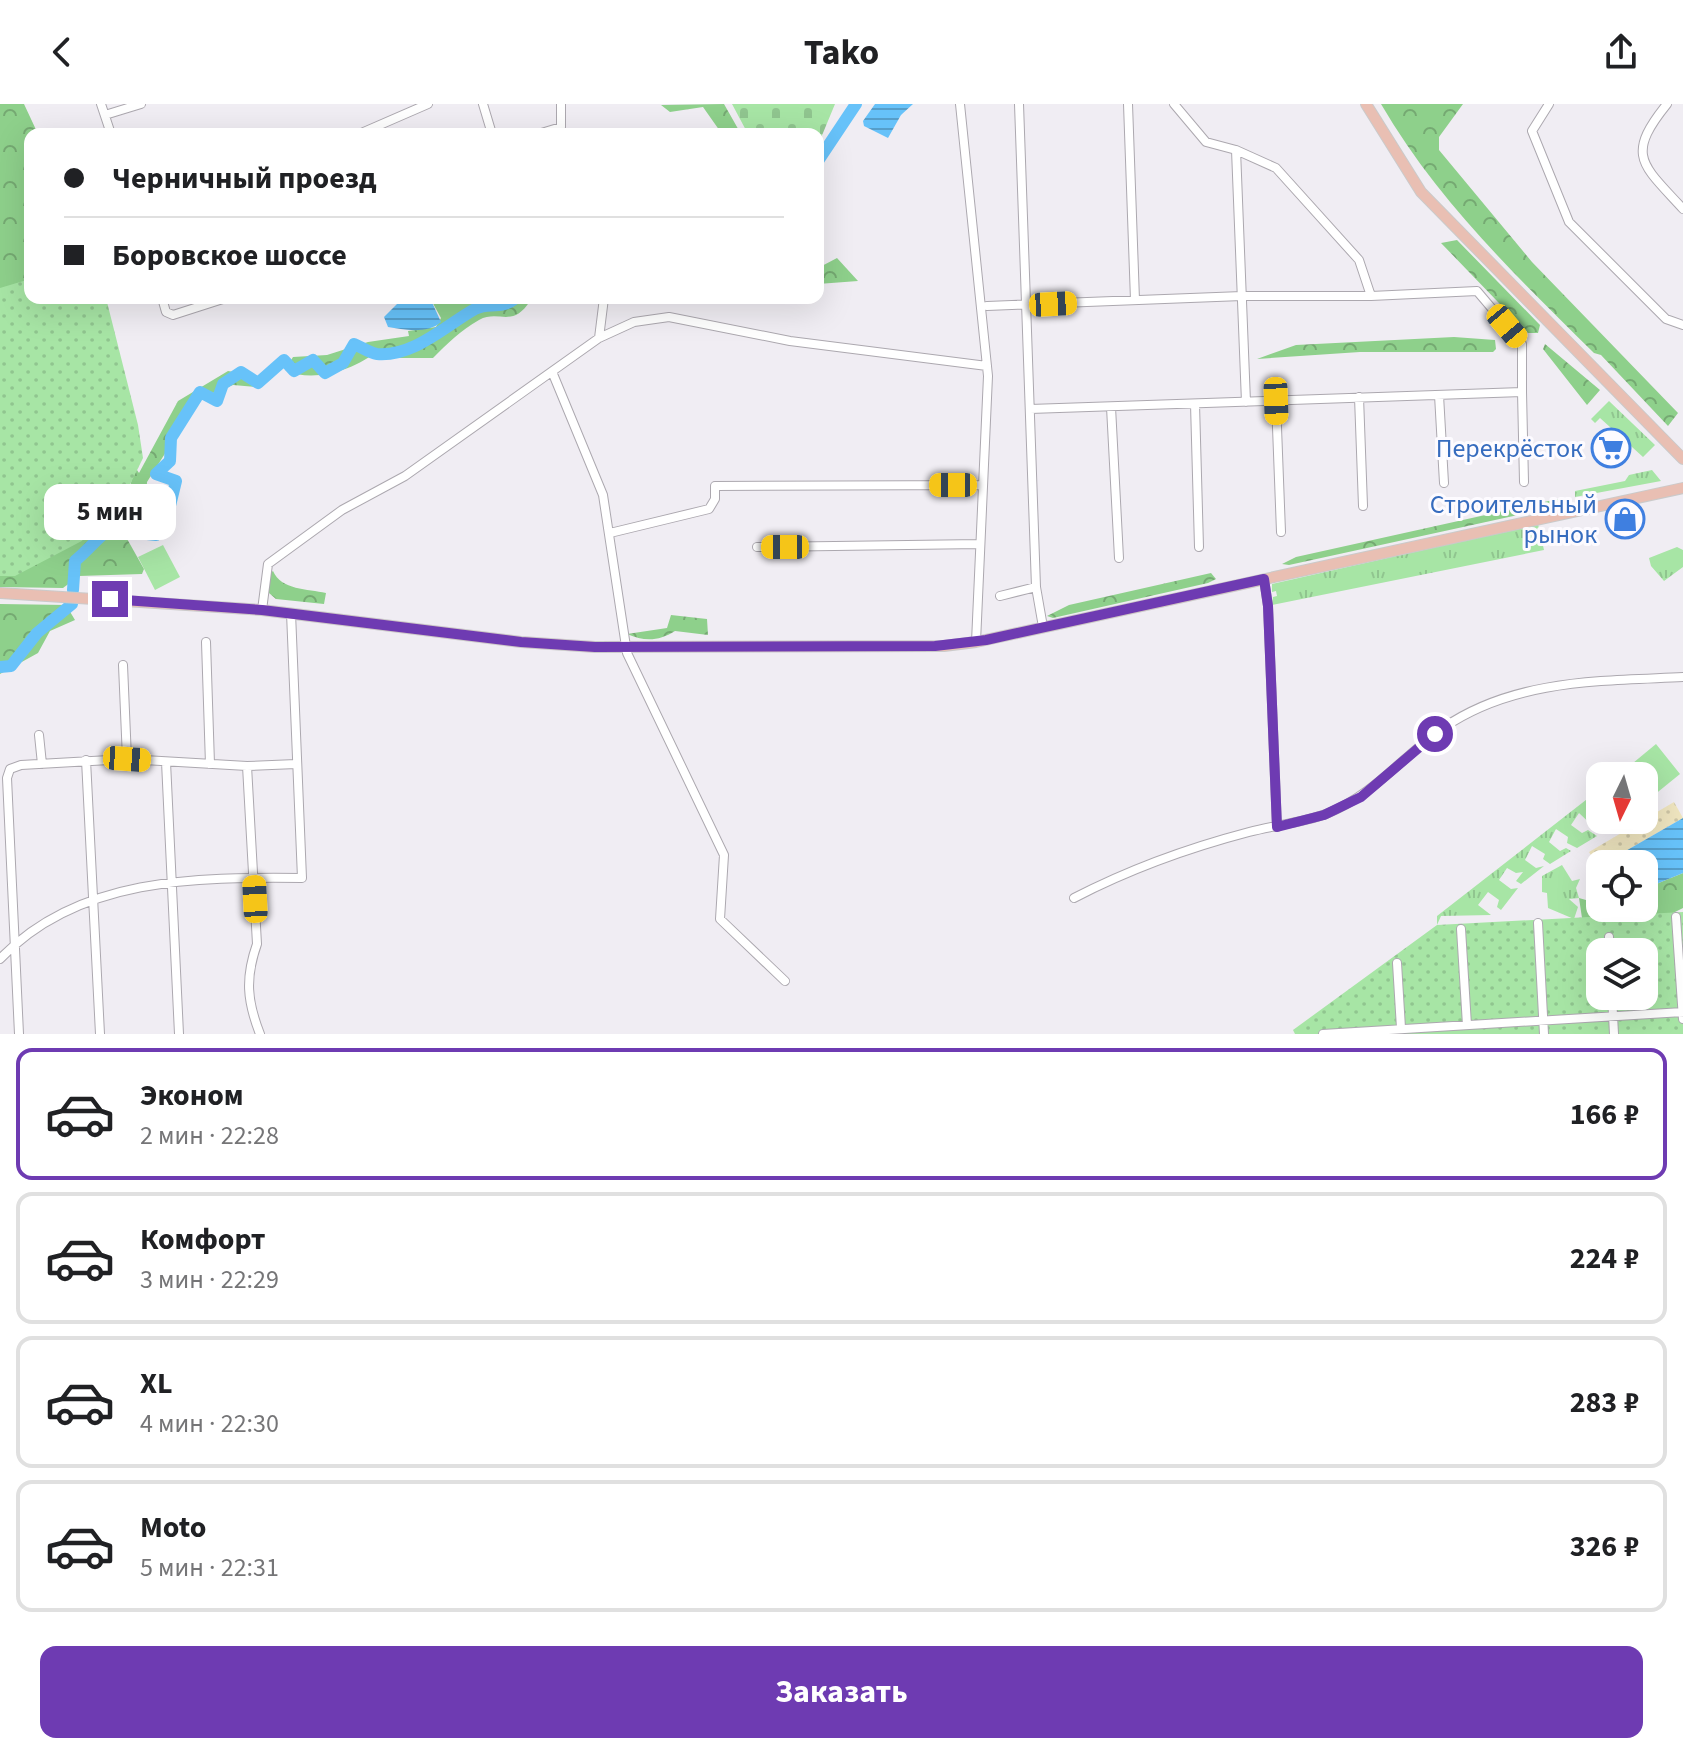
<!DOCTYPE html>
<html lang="ru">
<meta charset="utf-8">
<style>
body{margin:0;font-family:"Source Sans 3",sans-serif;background:#f6f6f6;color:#202124;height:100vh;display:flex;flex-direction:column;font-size:30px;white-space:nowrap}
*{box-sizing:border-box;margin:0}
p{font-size:26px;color:#757577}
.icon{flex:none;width:44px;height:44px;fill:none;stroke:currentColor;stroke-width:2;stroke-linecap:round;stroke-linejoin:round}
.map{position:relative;height:930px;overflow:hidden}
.panel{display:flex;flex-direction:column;background:#fff;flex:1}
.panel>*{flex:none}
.guide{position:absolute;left:24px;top:24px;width:800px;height:176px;border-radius:16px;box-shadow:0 8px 32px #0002;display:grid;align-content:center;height:176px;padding:0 40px;background:#fff}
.needle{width:52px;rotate:185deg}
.controls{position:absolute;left:1586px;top:658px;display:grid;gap:16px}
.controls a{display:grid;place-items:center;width:72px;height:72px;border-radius:16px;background:#fff;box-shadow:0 8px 32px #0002;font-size:40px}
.end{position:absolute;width:36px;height:36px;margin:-18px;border:10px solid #6e3bb2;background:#fff;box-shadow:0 0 0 4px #fff}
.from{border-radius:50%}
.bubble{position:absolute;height:56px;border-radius:16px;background:#fff;box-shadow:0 8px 32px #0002;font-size:26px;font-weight:700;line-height:56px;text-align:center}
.car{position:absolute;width:24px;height:48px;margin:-24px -12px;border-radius:10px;box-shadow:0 0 6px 2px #0007;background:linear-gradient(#f5c518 24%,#345 0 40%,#f5c518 0 76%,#345 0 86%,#f5c518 0)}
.guide b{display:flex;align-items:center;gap:28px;height:76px;font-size:30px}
.guide b+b{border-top:2px solid #e0e0e0}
.guide i{width:20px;height:20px;background:#202124}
ul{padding:14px 0 0;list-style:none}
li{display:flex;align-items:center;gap:24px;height:132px;margin:0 16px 12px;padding:0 24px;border:4px solid #e0e0e0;border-radius:16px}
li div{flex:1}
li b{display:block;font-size:30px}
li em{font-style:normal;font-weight:700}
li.selected{border-color:#6e3bb2}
li>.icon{width:72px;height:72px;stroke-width:1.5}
.button{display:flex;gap:16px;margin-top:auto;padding:16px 40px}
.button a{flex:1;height:92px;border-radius:16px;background:#6e3bb2;color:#fff;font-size:32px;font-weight:700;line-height:92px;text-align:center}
header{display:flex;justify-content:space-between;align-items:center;height:104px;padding:0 40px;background:#fff;font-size:36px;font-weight:700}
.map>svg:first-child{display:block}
.grass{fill:url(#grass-tufts)}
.forest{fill:url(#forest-crowns)}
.sand{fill:url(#sand-dots)}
.cemetery{fill:url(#cemetery-stones)}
.garden{fill:url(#garden-dots);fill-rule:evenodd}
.pitch{fill:#a7e5a5}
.water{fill:url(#water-rules)}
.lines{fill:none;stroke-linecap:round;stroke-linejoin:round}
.river{stroke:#67c2f9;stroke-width:12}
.minor-casing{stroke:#aca8af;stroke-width:10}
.major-casing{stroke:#cacaca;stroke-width:12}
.minor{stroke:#fff;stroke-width:8}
.major{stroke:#e9bfb3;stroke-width:10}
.route{stroke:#6e3bb2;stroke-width:10}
.labels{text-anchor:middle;stroke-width:6;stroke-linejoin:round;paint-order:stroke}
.shop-label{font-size:26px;fill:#366cbe;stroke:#fdfbff;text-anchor:end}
</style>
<header><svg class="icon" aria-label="back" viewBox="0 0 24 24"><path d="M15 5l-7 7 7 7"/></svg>Tako<svg class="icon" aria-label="share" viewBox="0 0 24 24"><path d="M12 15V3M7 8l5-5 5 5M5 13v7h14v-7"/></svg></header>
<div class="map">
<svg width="1683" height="930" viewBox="0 0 1683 930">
<defs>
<pattern id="grass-tufts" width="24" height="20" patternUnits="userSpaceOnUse" patternTransform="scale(2)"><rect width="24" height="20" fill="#a7e5a5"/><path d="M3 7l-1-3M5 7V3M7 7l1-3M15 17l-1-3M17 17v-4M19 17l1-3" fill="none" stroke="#90c58f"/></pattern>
<pattern id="forest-crowns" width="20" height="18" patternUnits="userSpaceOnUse" patternTransform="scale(2)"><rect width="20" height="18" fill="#8ed08b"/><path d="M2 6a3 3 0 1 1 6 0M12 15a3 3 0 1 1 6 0" fill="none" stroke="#75a972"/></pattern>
<pattern id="sand-dots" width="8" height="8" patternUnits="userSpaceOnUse" patternTransform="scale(2)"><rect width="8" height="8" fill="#efe5bf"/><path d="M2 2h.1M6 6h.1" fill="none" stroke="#cdc5a5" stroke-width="1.8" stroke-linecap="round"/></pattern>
<pattern id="cemetery-stones" width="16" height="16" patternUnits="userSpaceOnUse" patternTransform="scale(2)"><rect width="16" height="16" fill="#a7e5a5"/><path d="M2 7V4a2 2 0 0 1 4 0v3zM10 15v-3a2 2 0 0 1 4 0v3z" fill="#90c58f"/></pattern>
<pattern id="garden-dots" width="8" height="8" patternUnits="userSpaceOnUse" patternTransform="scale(2)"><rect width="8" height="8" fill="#a7e5a5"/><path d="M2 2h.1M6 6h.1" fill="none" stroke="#90c58f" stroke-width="1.8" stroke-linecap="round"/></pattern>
<pattern id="water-rules" width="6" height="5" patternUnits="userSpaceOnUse" patternTransform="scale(2)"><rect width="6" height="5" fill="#67c2f9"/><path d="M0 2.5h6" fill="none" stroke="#559eca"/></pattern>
</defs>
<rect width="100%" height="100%" fill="#f0edf3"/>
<path class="grass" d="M1609 297 1655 341 1643 353 1600 314 1595 319 1591 315Z
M1652 366 1661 377 1575 393V387L1625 377 1629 371Z
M1538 420 1544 446 1272 501 1273 493 1277 492 1276 487 1272 488V480Z
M1677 443 1683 446V463L1664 477 1651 462 1649 454Z
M1600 685V716L1624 718 1599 728 1579 709 1571 721 1582 729 1588 726 1597 732 1577 744 1567 739 1568 733 1556 725 1549 738 1560 747 1566 744 1571 747 1550 760 1543 755 1545 750 1532 742 1525 756 1536 764 1544 762 1521 780 1516 777 1523 768 1516 769 1507 764 1499 776 1511 785 1518 784 1501 806 1497 803 1499 796 1488 788 1478 801 1491 811 1441 812 1437 821V812Z
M1562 761 1572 777 1580 775 1576 784 1579 794 1569 795 1578 803 1574 815 1548 804 1547 789 1542 788V772Z"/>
<path class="forest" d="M0 0H24L38 30H30V176L0 186Z
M724 0 741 30H722L703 3 670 8 661 1Z
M1381 0H1463L1439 33V46L1532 158 1678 309 1668 322 1601 251 1594 249C1516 172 1436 95 1381 0Z
M1457 136 1540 221 1538 229H1528L1441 139Z
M837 154 858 177 818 180V164Z
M430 194 530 197C512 225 499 205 479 216 461 226 447 240 433 254H388L378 247C355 265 314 280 285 266L293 253 327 251 368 238 409 232 408 227 436 223 441 214Z
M1454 233 1495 236 1496 245 1493 248H1360L1257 255 1296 241Z
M1545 240 1600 286 1587 301 1543 245Z
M228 267 258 272 256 283 233 281 203 293 190 310 147 378 145 425 126 433 144 465 142 470 79 472 63 484 0 483V469C53 449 134 429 133 360L139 369 178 297Z
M1562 394 1563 400 1559 402 1289 461 1282 460 1296 453Z
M273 467C281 486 308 485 326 489L324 500 276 495 269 489V470Z
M1211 469 1216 475 1208 479 1053 514 1047 512 1069 501Z
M0 500 66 501 75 516 50 527 38 549 0 570Z
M671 511 707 515 708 531 675 527C659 537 645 538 627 530L667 524Z
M1683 769V804L1671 810 1582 814 1579 794 1600 800V804H1644V785Z"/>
<path class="sand" d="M1674 698 1683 714 1603 760 1600 755 1594 756 1589 748Z"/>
<path class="cemetery" d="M732 0H835L818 41V30H748Z"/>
<path class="garden" d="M30 175V194H106L138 321 143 354 120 401 97 429 15 472H0V184Z
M1683 808V930H1295L1293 926 1437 821ZM1600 848H1644V892H1600Z"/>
<path class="pitch" d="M163 441 180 473 155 486 138 453Z
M1656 640 1680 670 1648 696 1644 689V672H1632L1627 664Z"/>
<path class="water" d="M875 0H913L901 11 888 34 864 22 863 17Z
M403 194H430L441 218C428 230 404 226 388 223L384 213Z
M1683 714V769L1644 785V760H1603Z"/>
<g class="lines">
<path class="river" d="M818 57 856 0
M73 486 75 457C92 443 101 428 122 418L138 429 156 431 166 418 176 377 156 370 170 357 171 334 200 288 217 297 223 280 241 268 258 279 284 256 294 267 313 256 325 269 343 259 354 240C361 243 370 249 377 250 414 253 446 221 475 205 489 197 499 207 516 194
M0 563 11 562 37 529 72 500"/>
<defs>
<path id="minor" d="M101 0 111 30
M483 0 492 30
M960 0 988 272 976 538
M1019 0 1036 483 1043 523
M1128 0 1135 196
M1174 0 1206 38 1236 46 1276 64 1359 156 1371 192
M1549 0 1532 27 1569 118 1666 215 1683 221
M1667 0C1625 52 1642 60 1683 105
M105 11 141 0
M359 30 428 0
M538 30 561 23V0
M1236 46 1246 298
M162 194 166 208 173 211 226 194
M987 202 1242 192H1371L1477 187 1522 240V288
M599 234 604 194
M553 270 603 391 627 549 724 751 720 815 785 877
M1439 291 1444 379
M1359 293 1363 402
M1276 297 1281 428
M1195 300 1199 443
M1111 303 1119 454
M1030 305 1522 288 1524 378
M610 429 709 405 715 395V382L983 381
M757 443 980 440
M1264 475 1268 502 1277 723
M1000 492 1036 483
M262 506 268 460 342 406 405 372 599 234 634 218 669 213 790 237 987 262
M206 538 210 660
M123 561 127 655
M39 631 42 660
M86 656 100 930
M166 658 179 930
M247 662 257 840C245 874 247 897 260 930
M1074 794C1130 765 1188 744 1249 728 1275 721 1301 719 1326 710 1373 692 1403 652 1443 624 1514 575 1601 577 1683 573
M1676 813 1683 915
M1538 819 1544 930
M1461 825 1467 921
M1609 833V848
M0 855C78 773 196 773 302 774L291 509
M1397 859 1401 924
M1612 892 1614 930
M19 930 7 674 10 665 21 661 127 655 247 662 296 660
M1323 930 1683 908"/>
<path id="major" d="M1366 0 1421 88 1683 355
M0 489 262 506 521 538 595 543 944 542 976 538 1683 384"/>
</defs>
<use href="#minor" class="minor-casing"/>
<use href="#major" class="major-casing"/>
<use href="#minor" class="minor"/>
<use href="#major" class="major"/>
</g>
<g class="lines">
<path class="route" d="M110 495 262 506 521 538 595 543 935 542 986 536 1264 475 1268 502 1277 723 1324 711 1361 693 1435 630"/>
</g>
<defs>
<symbol id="supermarket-ring" viewBox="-11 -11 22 22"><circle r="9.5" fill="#fdfbff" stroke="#3f7fe0" stroke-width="1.5"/><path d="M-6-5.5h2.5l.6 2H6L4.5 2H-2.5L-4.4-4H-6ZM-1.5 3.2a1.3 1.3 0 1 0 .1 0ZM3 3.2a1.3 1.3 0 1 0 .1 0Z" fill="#3f7fe0"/></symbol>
<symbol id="shop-ring" viewBox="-11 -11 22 22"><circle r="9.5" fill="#fdfbff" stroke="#3f7fe0" stroke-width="1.5"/><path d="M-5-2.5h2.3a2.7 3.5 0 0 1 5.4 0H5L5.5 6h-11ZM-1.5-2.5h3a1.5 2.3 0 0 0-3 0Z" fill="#3f7fe0"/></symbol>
</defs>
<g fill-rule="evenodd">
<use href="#supermarket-ring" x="1589" y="322" width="44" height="44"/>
<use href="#shop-ring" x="1603" y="393" width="44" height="44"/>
</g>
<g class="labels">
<g class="shop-label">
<text x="1583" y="353">Перекрёсток</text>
<text x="1597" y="409">Строительный<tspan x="1597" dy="30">рынок</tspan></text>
</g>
</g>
</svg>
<div class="controls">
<a><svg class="needle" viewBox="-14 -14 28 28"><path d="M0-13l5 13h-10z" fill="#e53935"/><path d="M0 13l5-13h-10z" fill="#757577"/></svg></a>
<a><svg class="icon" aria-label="locate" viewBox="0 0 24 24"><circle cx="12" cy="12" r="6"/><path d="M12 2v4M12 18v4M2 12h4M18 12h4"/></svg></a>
<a><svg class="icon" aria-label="layers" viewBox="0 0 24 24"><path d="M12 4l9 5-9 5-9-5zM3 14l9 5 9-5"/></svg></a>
</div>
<i class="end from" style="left:1435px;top:630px"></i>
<i class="end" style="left:110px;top:495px"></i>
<div class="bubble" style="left:44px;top:380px;width:132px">5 мин</div>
<i class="car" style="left:1053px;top:200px;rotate:87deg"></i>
<i class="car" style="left:1507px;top:222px;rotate:140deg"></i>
<i class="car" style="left:1276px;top:297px;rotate:178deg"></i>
<i class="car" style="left:953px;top:381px;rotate:270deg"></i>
<i class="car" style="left:785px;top:443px;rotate:270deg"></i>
<i class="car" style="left:127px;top:655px;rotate:94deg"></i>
<i class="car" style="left:255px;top:795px;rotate:357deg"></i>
<div class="guide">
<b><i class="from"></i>Черничный проезд</b>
<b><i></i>Боровское шоссе</b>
</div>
</div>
<section class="panel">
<ul>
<li class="selected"><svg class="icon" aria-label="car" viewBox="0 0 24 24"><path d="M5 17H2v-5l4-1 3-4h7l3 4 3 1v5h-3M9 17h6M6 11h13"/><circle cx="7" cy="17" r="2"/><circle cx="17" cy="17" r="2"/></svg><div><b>Эконом</b><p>2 мин · 22:28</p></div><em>166 ₽</em></li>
<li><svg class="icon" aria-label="car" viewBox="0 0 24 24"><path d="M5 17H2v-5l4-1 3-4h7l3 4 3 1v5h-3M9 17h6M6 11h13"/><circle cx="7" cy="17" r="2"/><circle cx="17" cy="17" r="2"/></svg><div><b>Комфорт</b><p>3 мин · 22:29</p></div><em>224 ₽</em></li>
<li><svg class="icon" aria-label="car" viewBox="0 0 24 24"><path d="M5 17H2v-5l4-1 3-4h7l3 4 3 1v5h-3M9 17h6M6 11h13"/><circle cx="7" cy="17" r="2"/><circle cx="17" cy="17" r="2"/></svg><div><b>XL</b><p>4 мин · 22:30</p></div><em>283 ₽</em></li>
<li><svg class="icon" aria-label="car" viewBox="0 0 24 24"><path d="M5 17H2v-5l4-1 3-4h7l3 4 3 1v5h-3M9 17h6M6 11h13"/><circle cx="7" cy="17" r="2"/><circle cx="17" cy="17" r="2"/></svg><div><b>Moto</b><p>5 мин · 22:31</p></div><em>326 ₽</em></li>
</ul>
<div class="button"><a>Заказать</a></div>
</section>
